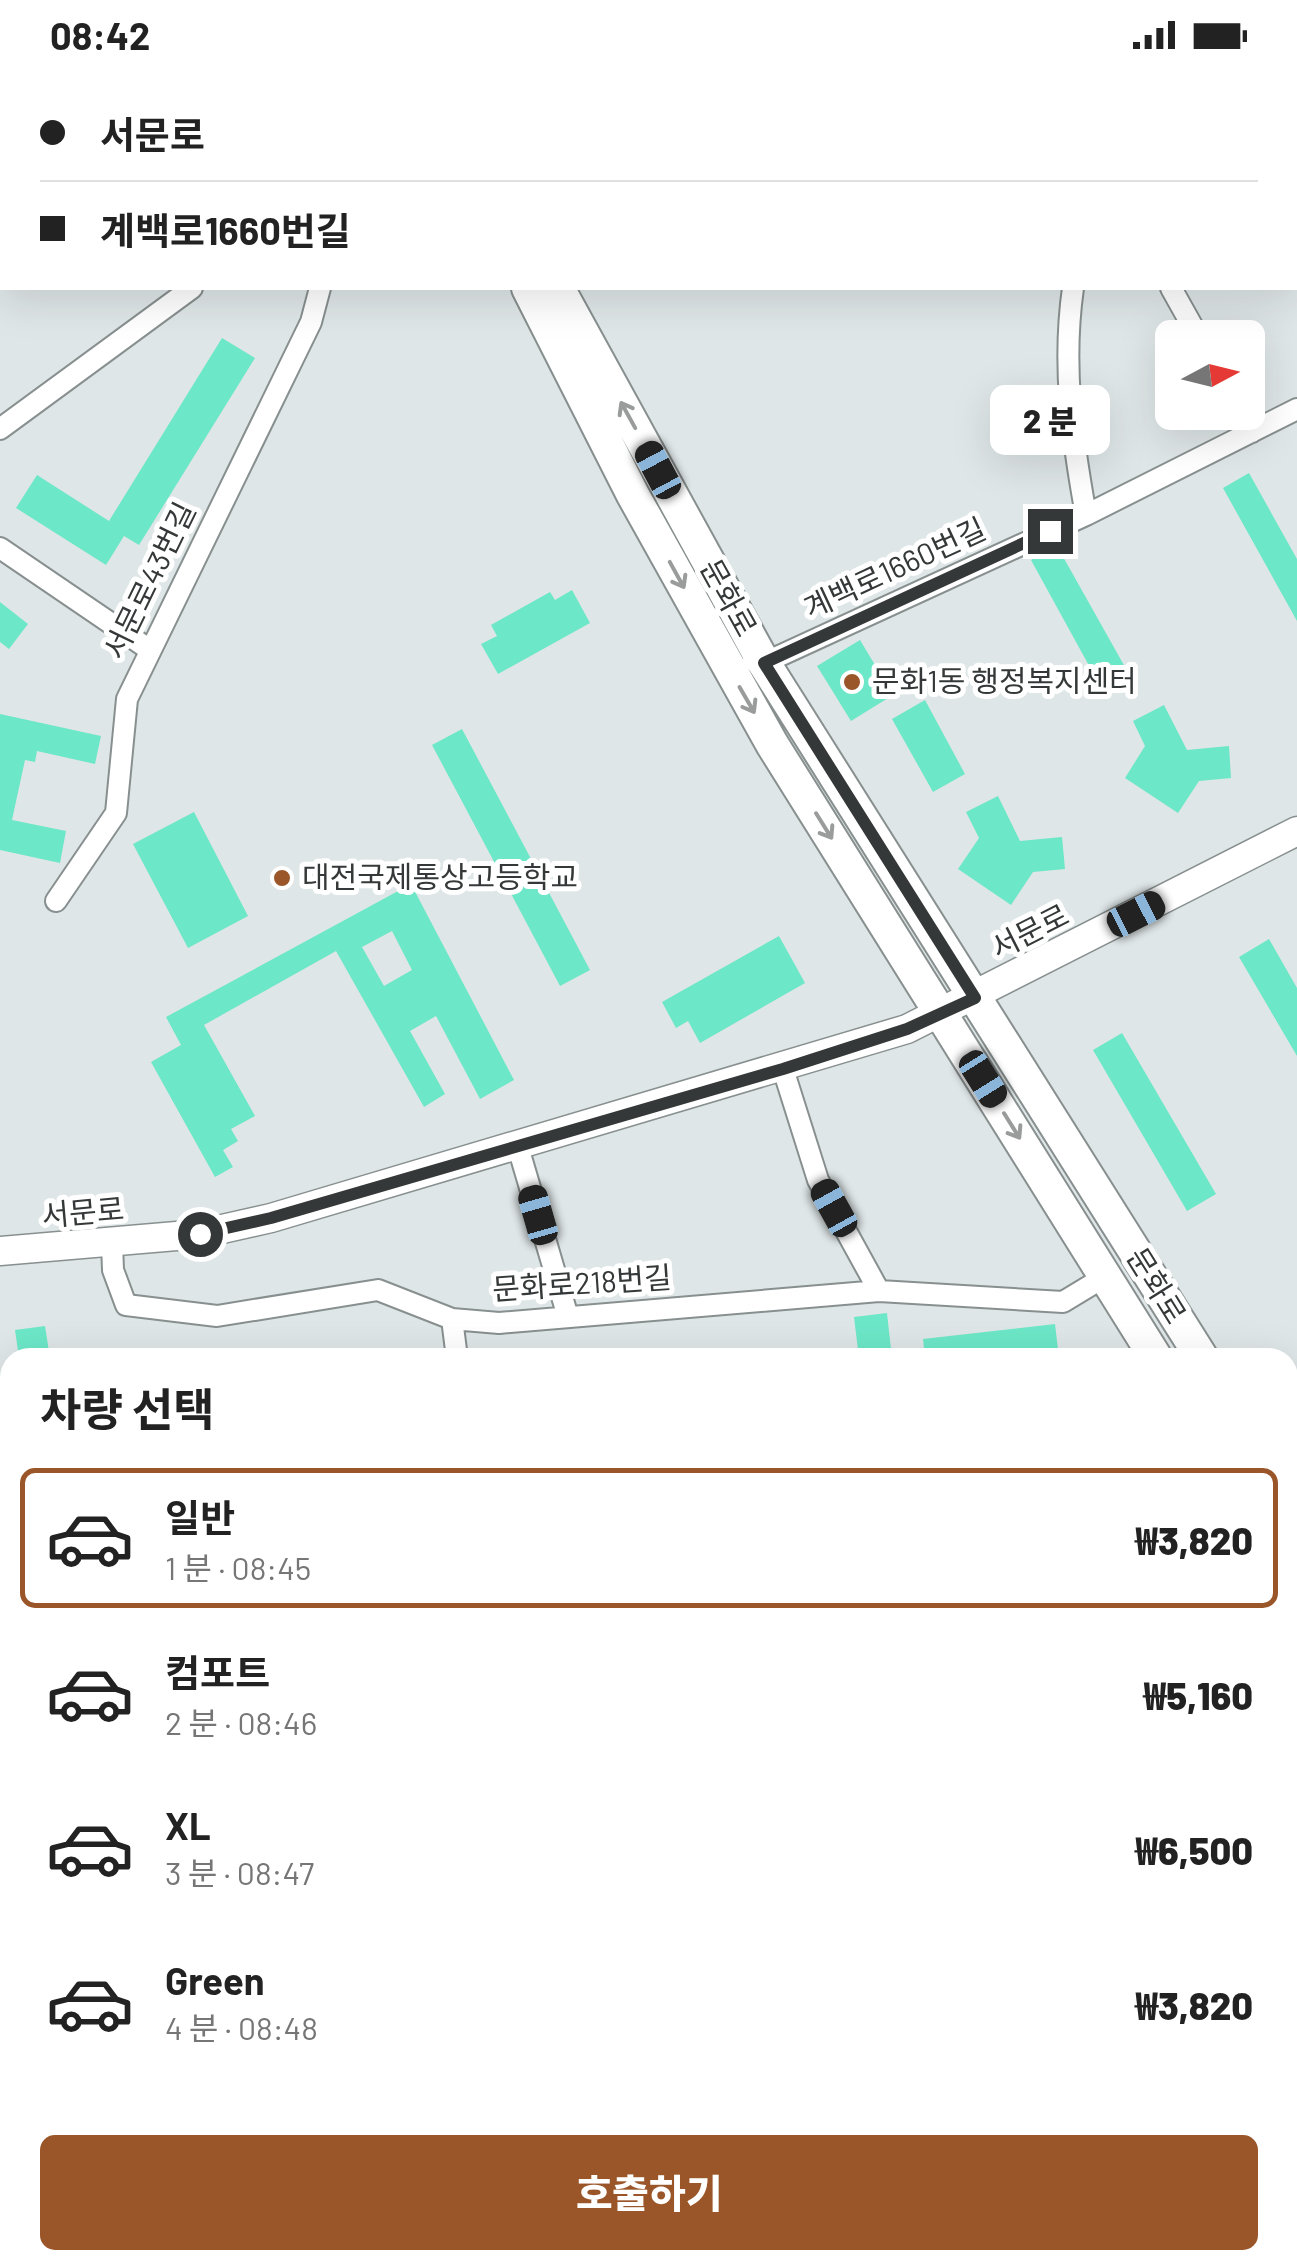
<!DOCTYPE html>
<html lang="ko">
<meta charset="utf-8">
<style>
body{margin:0;font-family:Barlow,"Noto Sans KR",sans-serif;background:#f2f2f2;color:#222;height:100vh;display:flex;flex-direction:column;font-size:38px;white-space:nowrap}
*{box-sizing:border-box;margin:0}
p{font-size:32px;color:#767676}
.icon{flex:none;width:55px;height:55px;fill:none;stroke:currentColor;stroke-width:2;stroke-linecap:round;stroke-linejoin:round}
.map{position:relative;flex:1;overflow:hidden}
.sheet{position:absolute;left:0px;top:1278px;width:1298px;height:922px;display:flex;flex-direction:column;background:#fff;border-radius:30px 30px 0 0;box-shadow:0 10px 40px #0002}
.sheet>*{flex:none}
.guide{position:absolute;left:0px;top:0px;width:1298px;height:220px;box-shadow:0 10px 40px #0002;display:grid;align-content:center;height:220px;padding:0 40px;background:#fff}
.needle{width:65px;rotate:83deg}
.buttons{position:absolute;left:1155px;top:250px;display:grid;gap:20px}
.buttons a{display:grid;place-items:center;width:110px;height:110px;border-radius:15px;background:#fff;box-shadow:0 10px 40px #0002;font-size:50px}
.end{position:absolute;width:45px;height:45px;margin:-22px;border:12px solid #353838;background:#fff;box-shadow:0 0 0 5px #fff}
.from{border-radius:50%}
.bubble{position:absolute;height:70px;border-radius:15px;background:#fff;box-shadow:0 10px 40px #0002;font-size:32px;font-weight:800;line-height:70px;text-align:center}
.car{position:absolute;width:30px;height:60px;margin:-30px -15px;border-radius:12px;box-shadow:0 0 8px 2px #0007;background:linear-gradient(#222 24%,#8ab4d8 0 40%,#222 0 76%,#8ab4d8 0 86%,#222 0)}
.guide b{display:flex;align-items:center;gap:35px;height:95px;font-size:38px}
.guide b+b{border-top:2px solid #e0e0e0}
.guide i{width:25px;height:25px;background:#222}
ul{padding:0;list-style:none}
li{display:flex;align-items:center;gap:30px;height:140px;margin:0 20px 15px;padding:0 20px;border:5px solid transparent;border-radius:15px}
li div{flex:1}
li b{display:block;font-size:38px}
li em{font-style:normal;font-weight:800}
li.selected{border-color:#9a5628}
li>.icon{width:90px;height:90px;stroke-width:1.5}
h2{padding:0 40px;font-size:45px;line-height:120px}
.action{display:flex;gap:20px;margin-top:auto;padding:20px 40px}
.action a{flex:1;height:115px;border-radius:15px;background:#9a5628;color:#fff;font-size:40px;font-weight:800;line-height:115px;text-align:center}
.status{display:flex;justify-content:space-between;align-items:center;height:70px;padding:0 50px;background:#fff;direction:ltr}
.status svg{height:28px;fill:currentColor}
.map>svg:first-child{display:block}
.green{fill:#99c996}
.building{fill:#6ce7c7;fill-rule:evenodd}
.lines{fill:none;stroke-linecap:round;stroke-linejoin:round}
.lane-casing{stroke:#888f8f;stroke-width:14}
.street-casing{stroke:#888f8f;stroke-width:24}
.secondary-casing{stroke:#888f8f;stroke-width:31}
.primary-casing{stroke:#888f8f;stroke-width:36}
.path{stroke:#919697;stroke-width:4;stroke-dasharray:10 5;stroke-linecap:butt}
.lane{stroke:#fff;stroke-width:10}
.street{stroke:#fff;stroke-width:20}
.secondary{stroke:#fff;stroke-width:28}
.primary{stroke:#fff;stroke-width:32}
.oneway{stroke:#9a9c9c}
.route{stroke:#353838;stroke-width:12}
.poi-dot{fill:#9a5628;stroke:#fff;stroke-width:4}
.labels{text-anchor:middle;stroke-width:10;stroke-linejoin:round;paint-order:stroke}
.street-label{font-size:30px;fill:#353838;stroke:#fff}
.poi-label{font-size:30px;fill:#353838;stroke:#fff;text-anchor:start}
</style>
<div class="status"><b>08:42</b><svg viewBox="0 0 49 12"><path d="M0 12V9h3v3zM5 12V6h3v6zM10 12V3h3v9zM15 12V0h3v12zM26 1h20v11H26zM47 4h2v5h-2z"/></svg></div>
<div class="map">
<svg width="1297" height="2198" viewBox="0 0 1297 2198">
<rect width="100%" height="100%" fill="#dfe6e7"/>
<path class="green" d="M1069 2190H1205L1192 2198H1082Z"/>
<path class="building" d="M222 268 255 288 139 475 124 466 106 495 16 438 37 405 109 451Z
M1249 403 1297 489V551L1223 418Z
M1057 476 1125 597 1098 612 1031 490Z
M572 520 590 553 498 604 481 574 497 566 491 555 550 522 555 530Z
M0 532 28 554 9 579 0 572Z
M860 570 893 625 851 651 817 596Z
M925 630 965 704 933 722 892 649Z
M1164 635 1187 680 1229 676 1231 708 1199 711 1178 743 1125 708 1145 676 1133 651Z
M0 644 101 666 95 694 37 681 35 692 25 690 12 750 66 761 60 793 0 780Z
M462 659 590 900 560 916 432 675Z
M998 726 1020 771 1062 767 1065 799 1033 802 1011 835 958 799 979 768 966 742Z
M194 742 248 846 188 878 133 774Z
M411 814 514 1010 480 1029 436 946 410 961 445 1024 424 1037 336 881 204 955 255 1046 231 1059 238 1071 223 1080 233 1097 215 1107 151 992 181 975 166 947ZM392 861 412 900 384 916 362 877Z
M779 866 805 913 700 973 688 951 676 958 662 932Z
M1269 869 1297 918V986L1239 887Z
M1122 963 1216 1124 1187 1141 1093 980Z
M887 1243 892 1288H859L854 1247Z
M1055 1254 1059 1288H925L923 1269Z
M45 1256 50 1288H19L15 1260Z"/>
<g class="lines">
<defs>
<path id="lane" d="M1288 1658 1297 1655
M0 1775 10 1774
M1288 2013 1297 2028
M1288 2073 1297 2082
M976 2190 981 2198"/>
<path id="street" d="M375 2 376 0
M1162 2 1163 0
M0 176H2
M1073 218C1062 295 1072 368 1086 445
M1171 218 1199 268
M1241 342 1252 362
M0 359 192 218
M0 478 150 580
M753 591 764 593 1086 445 1297 339
M56 831 116 743 127 629 311 252 320 218
M783 999 818 1110 879 1221
M518 1077 568 1247
M112 1174 113 1200 126 1235 217 1246 378 1220 452 1249 499 1253 879 1221 1063 1232 1106 1206
M452 1249 457 1288
M0 1994 10 1999
M0 2113 10 2081
M469 2190 480 2198
M622 2190 623 2198
M114 2198V2190
M406 2198 408 2190"/>
<path id="secondary" d="M0 1181 200 1164 271 1148 907 959 1297 761
M1288 1585 1297 1582
M0 1964 10 1968"/>
<path id="primary" d="M395 0 397 2
M439 0 440 2
M528 218 633 425 772 674 1156 1288
M558 218 764 593 1202 1288
M1288 1424 1297 1439
M1288 1503 1297 1518"/>
</defs>
<use href="#lane" class="lane-casing"/>
<use href="#street" class="street-casing"/>
<use href="#secondary" class="secondary-casing"/>
<use href="#primary" class="primary-casing"/>
<path class="path" d="M0 141H2"/>
<use href="#lane" class="lane"/>
<use href="#street" class="street"/>
<use href="#secondary" class="secondary"/>
<use href="#primary" class="primary"/>
</g>
<defs><path id="oneway-shaft" d="M-6 0H5M1.5-3L5.5 0L1.5 3" fill="none" stroke-width="1.6" stroke-linecap="round" stroke-linejoin="round" transform="scale(2.5)"/></defs>
<g class="oneway">
<use href="#oneway-shaft" transform="translate(628 345) rotate(-119)"/>
<use href="#oneway-shaft" transform="translate(677 505) rotate(61)"/>
<use href="#oneway-shaft" transform="translate(747 630) rotate(60)"/>
<use href="#oneway-shaft" transform="translate(824 756) rotate(58)"/>
<use href="#oneway-shaft" transform="translate(1012 1056) rotate(58)"/>
</g>
<g class="lines">
<path class="route" d="M200 1164 271 1148 783 999 907 959 975 928 764 593 1050 461"/>
</g>
<g class="poi-dot">
<circle cx="852" cy="612" r="10"/>
<circle cx="282" cy="808" r="10"/>
</g>
<g class="labels">
<g class="street-label">
<text transform="translate(895 499) rotate(-25)" y="10">계백로1660번길</text>
<text transform="translate(150 511) rotate(-64)" y="10">서문로43번길</text>
<text transform="translate(728 528) rotate(61)" y="10">문화로</text>
<text transform="translate(1030 862) rotate(-27)" y="10">서문로</text>
<text transform="translate(83 1143) rotate(-5)" y="10">서문로</text>
<text transform="translate(582 1214) rotate(-4)" y="10">문화로218번길</text>
<text transform="translate(1156 1216) rotate(58)" y="10">문화로</text>
</g>
<g class="poi-label">
<text x="872" y="622">문화1동 행정복지센터</text>
<text x="302" y="818">대전국제통상고등학교</text>
</g>
</g>
</svg>
<div class="buttons">
<a><svg class="needle" viewBox="-14 -14 28 28"><path d="M0-13l5 13h-10z" fill="#e53935"/><path d="M0 13l5-13h-10z" fill="#767676"/></svg></a>
</div>
<i class="end from" style="left:200px;top:1164px"></i>
<i class="end" style="left:1050px;top:461px"></i>
<div class="bubble" style="left:990px;top:315px;width:120px">2 분</div>
<i class="car" style="left:658px;top:400px;rotate:332deg"></i>
<i class="car" style="left:1136px;top:844px;rotate:63deg"></i>
<i class="car" style="left:983px;top:1009px;rotate:148deg"></i>
<i class="car" style="left:834px;top:1138px;rotate:331deg"></i>
<i class="car" style="left:538px;top:1145px;rotate:344deg"></i>
<div class="guide">
<b><i class="from"></i>서문로</b>
<b><i></i>계백로1660번길</b>
</div>
<section class="sheet">
<h2>차량 선택</h2>
<ul>
<li class="selected"><svg class="icon" aria-label="car" viewBox="0 0 24 24"><path d="M5 17H2v-5l4-1 3-4h7l3 4 3 1v5h-3M9 17h6M6 11h13"/><circle cx="7" cy="17" r="2"/><circle cx="17" cy="17" r="2"/></svg><div><b>일반</b><p>1 분 · 08:45</p></div><em>₩3,820</em></li>
<li><svg class="icon" aria-label="car" viewBox="0 0 24 24"><path d="M5 17H2v-5l4-1 3-4h7l3 4 3 1v5h-3M9 17h6M6 11h13"/><circle cx="7" cy="17" r="2"/><circle cx="17" cy="17" r="2"/></svg><div><b>컴포트</b><p>2 분 · 08:46</p></div><em>₩5,160</em></li>
<li><svg class="icon" aria-label="car" viewBox="0 0 24 24"><path d="M5 17H2v-5l4-1 3-4h7l3 4 3 1v5h-3M9 17h6M6 11h13"/><circle cx="7" cy="17" r="2"/><circle cx="17" cy="17" r="2"/></svg><div><b>XL</b><p>3 분 · 08:47</p></div><em>₩6,500</em></li>
<li><svg class="icon" aria-label="car" viewBox="0 0 24 24"><path d="M5 17H2v-5l4-1 3-4h7l3 4 3 1v5h-3M9 17h6M6 11h13"/><circle cx="7" cy="17" r="2"/><circle cx="17" cy="17" r="2"/></svg><div><b>Green</b><p>4 분 · 08:48</p></div><em>₩3,820</em></li>
</ul>
<div class="action"><a>호출하기</a></div>
</section>
</div>
